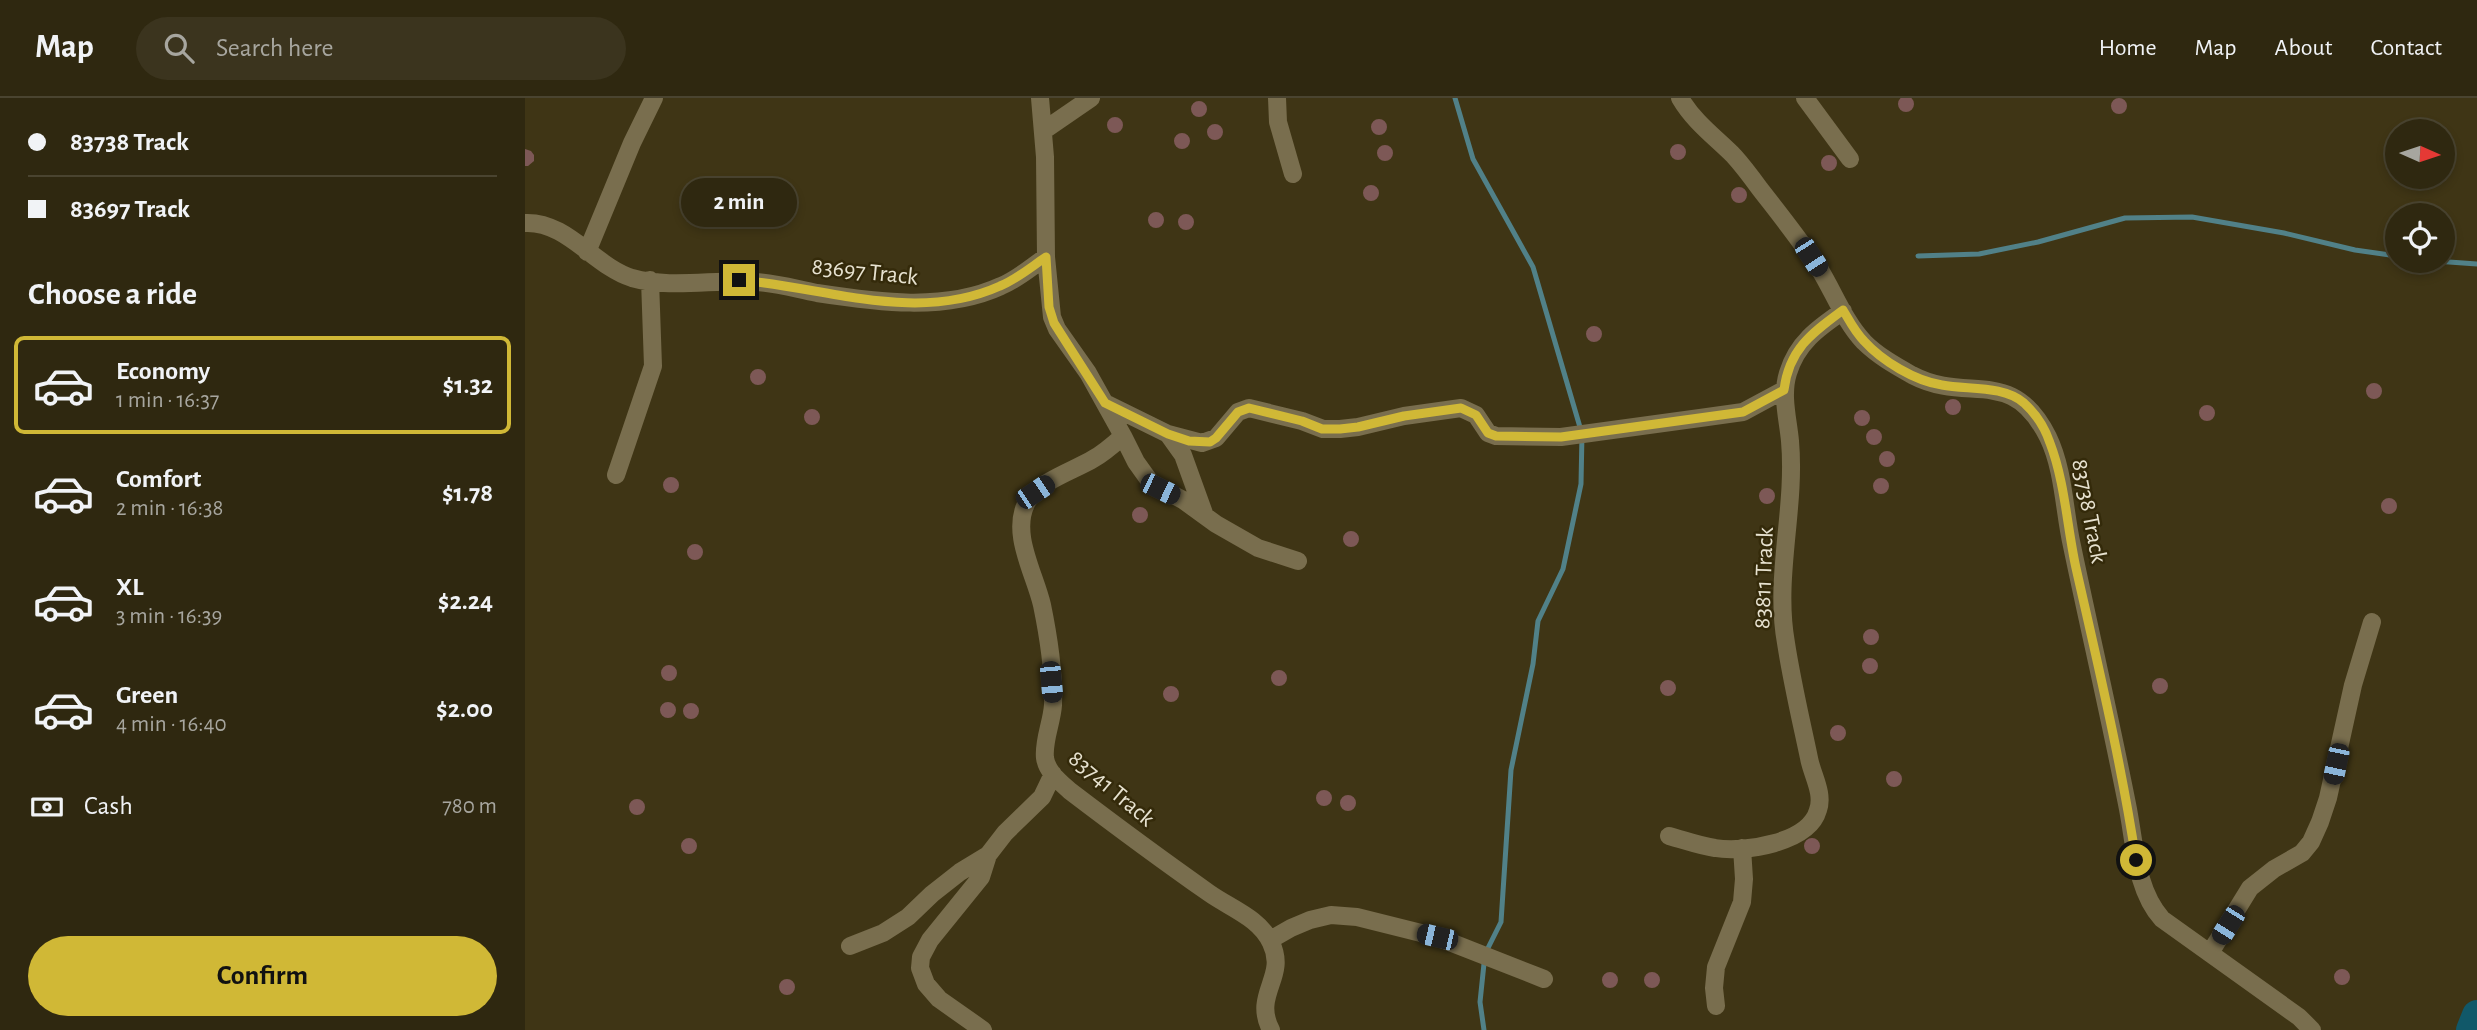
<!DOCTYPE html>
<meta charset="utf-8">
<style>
body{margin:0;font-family:"Alegreya Sans",sans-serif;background:#3b341e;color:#f1f3f6;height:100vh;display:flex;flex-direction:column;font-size:26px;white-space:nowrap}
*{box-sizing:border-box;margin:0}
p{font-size:23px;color:#a7a69f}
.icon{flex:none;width:38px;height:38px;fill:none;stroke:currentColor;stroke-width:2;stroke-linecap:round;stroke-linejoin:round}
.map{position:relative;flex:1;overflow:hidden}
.sheet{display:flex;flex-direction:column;background:#2f2810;width:525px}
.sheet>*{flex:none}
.hud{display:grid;align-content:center;height:154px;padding:0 28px;background:#2f2810}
.needle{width:46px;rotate:93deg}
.fabs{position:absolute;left:1860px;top:21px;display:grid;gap:14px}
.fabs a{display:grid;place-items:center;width:70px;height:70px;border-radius:50%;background:#2f2810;box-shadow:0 4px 10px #0003,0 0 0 2px #4a4430;font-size:35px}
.end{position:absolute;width:32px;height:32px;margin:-16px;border:9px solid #d0b836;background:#111;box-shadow:0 0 0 4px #111}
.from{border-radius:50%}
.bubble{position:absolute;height:49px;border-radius:24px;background:#2f2810;box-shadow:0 4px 10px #0003,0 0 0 2px #4a4430;font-size:23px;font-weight:600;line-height:49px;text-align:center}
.car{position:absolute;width:21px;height:42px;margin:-21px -10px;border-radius:9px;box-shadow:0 0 5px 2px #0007;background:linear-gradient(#222 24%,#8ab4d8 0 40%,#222 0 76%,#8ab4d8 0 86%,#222 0)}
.hud b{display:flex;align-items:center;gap:24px;height:66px;font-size:26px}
.hud b+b{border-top:2px solid #4a4430}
.hud i{width:18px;height:18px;background:#f1f3f6}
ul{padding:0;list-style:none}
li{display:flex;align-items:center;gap:21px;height:98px;margin:0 14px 10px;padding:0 14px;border:4px solid transparent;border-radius:10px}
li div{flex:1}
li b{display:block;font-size:26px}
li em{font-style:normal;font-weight:600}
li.active{border-color:#d0b836}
li>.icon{width:63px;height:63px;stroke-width:1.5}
h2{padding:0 28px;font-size:32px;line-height:84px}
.pay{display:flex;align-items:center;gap:18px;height:77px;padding:0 28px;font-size:26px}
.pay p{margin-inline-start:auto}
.button{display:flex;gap:14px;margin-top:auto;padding:14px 28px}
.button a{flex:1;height:80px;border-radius:42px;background:#d0b836;color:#111;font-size:28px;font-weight:600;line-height:80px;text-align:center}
header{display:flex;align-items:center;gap:42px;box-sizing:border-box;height:98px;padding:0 35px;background:#2f2810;border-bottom:2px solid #4a4430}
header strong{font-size:33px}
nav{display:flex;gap:38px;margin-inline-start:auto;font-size:24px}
.search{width:490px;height:63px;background:#3b341e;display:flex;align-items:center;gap:18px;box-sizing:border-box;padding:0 24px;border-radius:38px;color:#a7a69f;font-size:26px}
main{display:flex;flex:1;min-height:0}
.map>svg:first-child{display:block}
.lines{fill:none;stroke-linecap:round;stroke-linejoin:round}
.stream{stroke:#518188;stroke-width:5}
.river{stroke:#115869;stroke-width:30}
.building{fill:#7d5856}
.minor{stroke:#796e4e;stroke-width:18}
.route{stroke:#d0b836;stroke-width:9}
.labels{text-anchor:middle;stroke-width:5;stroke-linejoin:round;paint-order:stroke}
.street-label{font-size:24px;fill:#e7e2d0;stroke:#342a0a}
</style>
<header>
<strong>Map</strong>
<div class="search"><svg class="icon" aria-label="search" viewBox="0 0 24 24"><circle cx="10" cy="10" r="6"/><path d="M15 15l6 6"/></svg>Search here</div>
<nav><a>Home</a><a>Map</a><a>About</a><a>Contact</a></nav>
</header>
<main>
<section class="sheet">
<div class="hud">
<b><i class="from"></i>83738 Track</b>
<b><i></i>83697 Track</b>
</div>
<h2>Choose a ride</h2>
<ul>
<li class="active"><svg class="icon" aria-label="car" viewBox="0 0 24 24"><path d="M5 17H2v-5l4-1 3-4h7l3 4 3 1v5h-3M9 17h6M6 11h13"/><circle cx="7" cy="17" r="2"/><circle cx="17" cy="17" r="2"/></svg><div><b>Economy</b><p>1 min · 16:37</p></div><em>$1.32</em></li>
<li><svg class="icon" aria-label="car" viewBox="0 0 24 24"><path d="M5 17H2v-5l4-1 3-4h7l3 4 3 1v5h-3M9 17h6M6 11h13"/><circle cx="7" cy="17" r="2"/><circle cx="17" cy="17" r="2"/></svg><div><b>Comfort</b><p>2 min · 16:38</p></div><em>$1.78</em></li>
<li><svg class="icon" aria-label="car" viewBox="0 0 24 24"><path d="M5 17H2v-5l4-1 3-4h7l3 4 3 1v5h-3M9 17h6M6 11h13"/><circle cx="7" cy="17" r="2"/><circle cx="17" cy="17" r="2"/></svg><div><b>XL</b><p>3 min · 16:39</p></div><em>$2.24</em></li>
<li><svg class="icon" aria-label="car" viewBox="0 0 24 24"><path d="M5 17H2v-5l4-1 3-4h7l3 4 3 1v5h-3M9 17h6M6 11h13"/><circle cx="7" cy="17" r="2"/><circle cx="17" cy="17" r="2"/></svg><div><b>Green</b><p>4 min · 16:40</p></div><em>$2.00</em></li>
</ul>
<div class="pay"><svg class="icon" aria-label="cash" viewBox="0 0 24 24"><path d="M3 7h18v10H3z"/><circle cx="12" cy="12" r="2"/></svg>Cash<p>780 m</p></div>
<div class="button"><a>Confirm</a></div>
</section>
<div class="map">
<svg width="1952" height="932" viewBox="0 0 1952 932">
<rect width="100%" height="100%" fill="#3f3515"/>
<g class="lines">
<path class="stream" d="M930 0 948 61 1008 169 1057 336 1056 386 1038 471 1013 523 1008 566 986 672 976 824 960 856 955 904 959 932
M1393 158 1454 156 1513 144 1600 120 1667 119 1759 135 1830 152 1872 158
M1910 163 1952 166"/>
<path class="river" d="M1946 932 1952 917"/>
</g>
<path class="building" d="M1373 6a8 8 0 1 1 16 0a8 8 0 1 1-16 0Z
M1586 8a8 8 0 1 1 16 0a8 8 0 1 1-16 0Z
M666 11a8 8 0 1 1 16 0a8 8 0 1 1-16 0Z
M582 27a8 8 0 1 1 16 0a8 8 0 1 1-16 0Z
M846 29a8 8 0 1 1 16 0a8 8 0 1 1-16 0Z
M682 34a8 8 0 1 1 16 0a8 8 0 1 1-16 0Z
M649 43a8 8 0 1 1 16 0a8 8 0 1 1-16 0Z
M1145 54a8 8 0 1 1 16 0a8 8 0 1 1-16 0Z
M852 55a8 8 0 1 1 16 0a8 8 0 1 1-16 0Z
M0 51 6 53 9 57V63L3 68H0Z
M1296 65a8 8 0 1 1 16 0a8 8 0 1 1-16 0Z
M838 95a8 8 0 1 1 16 0a8 8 0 1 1-16 0Z
M1206 97a8 8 0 1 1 16 0a8 8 0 1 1-16 0Z
M623 122a8 8 0 1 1 16 0a8 8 0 1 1-16 0Z
M653 124a8 8 0 1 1 16 0a8 8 0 1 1-16 0Z
M1061 236a8 8 0 1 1 16 0a8 8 0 1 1-16 0Z
M225 279a8 8 0 1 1 16 0a8 8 0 1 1-16 0Z
M1841 293a8 8 0 1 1 16 0a8 8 0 1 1-16 0Z
M1420 309a8 8 0 1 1 16 0a8 8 0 1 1-16 0Z
M1674 315a8 8 0 1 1 16 0a8 8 0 1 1-16 0Z
M279 319a8 8 0 1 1 16 0a8 8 0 1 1-16 0Z
M1329 320a8 8 0 1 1 16 0a8 8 0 1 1-16 0Z
M1341 339a8 8 0 1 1 16 0a8 8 0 1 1-16 0Z
M1354 361a8 8 0 1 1 16 0a8 8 0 1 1-16 0Z
M138 387a8 8 0 1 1 16 0a8 8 0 1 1-16 0Z
M1348 388a8 8 0 1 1 16 0a8 8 0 1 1-16 0Z
M1234 398a8 8 0 1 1 16 0a8 8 0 1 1-16 0Z
M1856 408a8 8 0 1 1 16 0a8 8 0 1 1-16 0Z
M607 417a8 8 0 1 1 16 0a8 8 0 1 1-16 0Z
M818 441a8 8 0 1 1 16 0a8 8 0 1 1-16 0Z
M162 454a8 8 0 1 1 16 0a8 8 0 1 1-16 0Z
M1338 539a8 8 0 1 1 16 0a8 8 0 1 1-16 0Z
M1337 568a8 8 0 1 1 16 0a8 8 0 1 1-16 0Z
M136 575a8 8 0 1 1 16 0a8 8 0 1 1-16 0Z
M746 580a8 8 0 1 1 16 0a8 8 0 1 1-16 0Z
M1627 588a8 8 0 1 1 16 0a8 8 0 1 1-16 0Z
M1135 590a8 8 0 1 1 16 0a8 8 0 1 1-16 0Z
M638 596a8 8 0 1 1 16 0a8 8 0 1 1-16 0Z
M135 612a8 8 0 1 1 16 0a8 8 0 1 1-16 0Z
M158 613a8 8 0 1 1 16 0a8 8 0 1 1-16 0Z
M1305 635a8 8 0 1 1 16 0a8 8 0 1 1-16 0Z
M1361 681a8 8 0 1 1 16 0a8 8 0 1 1-16 0Z
M791 700a8 8 0 1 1 16 0a8 8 0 1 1-16 0Z
M815 705a8 8 0 1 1 16 0a8 8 0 1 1-16 0Z
M104 709a8 8 0 1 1 16 0a8 8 0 1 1-16 0Z
M156 748a8 8 0 1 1 16 0a8 8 0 1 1-16 0Z
M1279 748a8 8 0 1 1 16 0a8 8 0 1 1-16 0Z
M1809 879a8 8 0 1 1 16 0a8 8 0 1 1-16 0Z
M1077 882a8 8 0 1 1 16 0a8 8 0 1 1-16 0Z
M1119 882a8 8 0 1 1 16 0a8 8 0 1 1-16 0Z
M254 889a8 8 0 1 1 16 0a8 8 0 1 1-16 0Z"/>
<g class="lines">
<path class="minor" d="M515 0 520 59 521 159 527 219 532 231 563 275 598 338C589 346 579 355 568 361 550 372 512 384 502 404 485 435 510 476 517 507 523 536 529 577 528 607 527 624 518 643 520 660 522 674 535 684 545 693 591 728 637 762 684 795 705 810 735 820 746 845 763 879 727 896 746 932
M752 0 753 24 768 76
M1155 0C1169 24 1190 39 1209 58 1218 68 1227 80 1235 91 1256 118 1277 144 1295 172 1309 195 1320 224 1339 244 1353 258 1371 268 1387 277 1444 307 1486 266 1523 339 1539 372 1539 413 1547 448 1565 534 1585 620 1602 706 1610 744 1610 791 1637 821L1774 919 1787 932
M1280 0 1325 61
M518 33 566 0
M0 125C42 123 69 168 107 180 146 191 190 181 230 184 251 185 271 191 292 195 351 204 420 214 476 188 493 181 506 169 521 159
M62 154 107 45 129 0
M580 305 643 336 677 345 691 340 713 314 724 310 777 323 798 331H815L833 329 879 318 936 310 951 317 963 335 971 338 1036 339 1175 320 1218 314 1259 292
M643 336 658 357 680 418
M598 338 611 364 626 385 658 402 691 426 733 450 773 463
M91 377 128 268 125 182
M1144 738C1159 742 1175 748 1190 750 1219 755 1284 745 1293 712 1299 695 1287 677 1284 660 1276 622 1267 584 1261 545 1249 479 1271 411 1265 343 1263 321 1256 297 1263 275 1272 245 1293 230 1318 213
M745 842 766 830 785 822 806 817 832 819 912 839 1019 881
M325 848 358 835 383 819 407 796 435 774 463 757 480 735 517 699 528 676
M1685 855 1725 790 1749 771 1777 755 1786 744 1795 724 1803 700 1828 587 1847 524
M1191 908 1189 890 1191 869 1217 804 1219 781 1217 750
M458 932 414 901 401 886 395 870 396 859 405 842 456 779 463 757"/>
</g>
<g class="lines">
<path class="route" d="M214 182C300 189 391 226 475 188 492 181 506 169 521 159L524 209 529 225 580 305 643 336 664 343 685 344 691 340 713 314 724 310 777 323 797 331H815L833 329 879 318 936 310 951 317 963 335 971 338 1036 339 1196 317 1218 314 1259 292C1264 251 1287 235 1318 212 1324 222 1330 234 1339 243 1357 263 1390 283 1417 287 1443 292 1478 287 1499 305 1510 315 1520 330 1525 345 1540 384 1542 429 1551 470 1573 567 1596 663 1611 762"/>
</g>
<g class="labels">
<g class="street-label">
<text transform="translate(340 173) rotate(6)" y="8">83697 Track</text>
<text transform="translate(1565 413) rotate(79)" y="8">83738 Track</text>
<text transform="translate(1238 480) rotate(-88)" y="8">83811 Track</text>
<text transform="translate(587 690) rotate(40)" y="8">83741 Track</text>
</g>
</g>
</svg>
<div class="fabs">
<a><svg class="needle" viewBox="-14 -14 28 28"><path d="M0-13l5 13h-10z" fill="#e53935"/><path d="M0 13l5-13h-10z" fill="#a7a69f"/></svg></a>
<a><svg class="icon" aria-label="locate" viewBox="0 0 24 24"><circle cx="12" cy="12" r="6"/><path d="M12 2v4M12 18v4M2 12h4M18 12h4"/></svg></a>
</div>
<i class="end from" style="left:1611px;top:762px"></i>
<i class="end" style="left:214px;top:182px"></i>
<div class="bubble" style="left:156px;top:80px;width:116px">2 min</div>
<i class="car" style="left:1286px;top:159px;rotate:147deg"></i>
<i class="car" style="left:635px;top:391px;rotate:116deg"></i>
<i class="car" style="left:510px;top:394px;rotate:56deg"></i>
<i class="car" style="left:526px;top:584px;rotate:175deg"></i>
<i class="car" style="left:1811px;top:666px;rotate:192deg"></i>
<i class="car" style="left:1703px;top:827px;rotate:212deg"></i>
<i class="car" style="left:912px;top:839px;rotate:283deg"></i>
</div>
</main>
